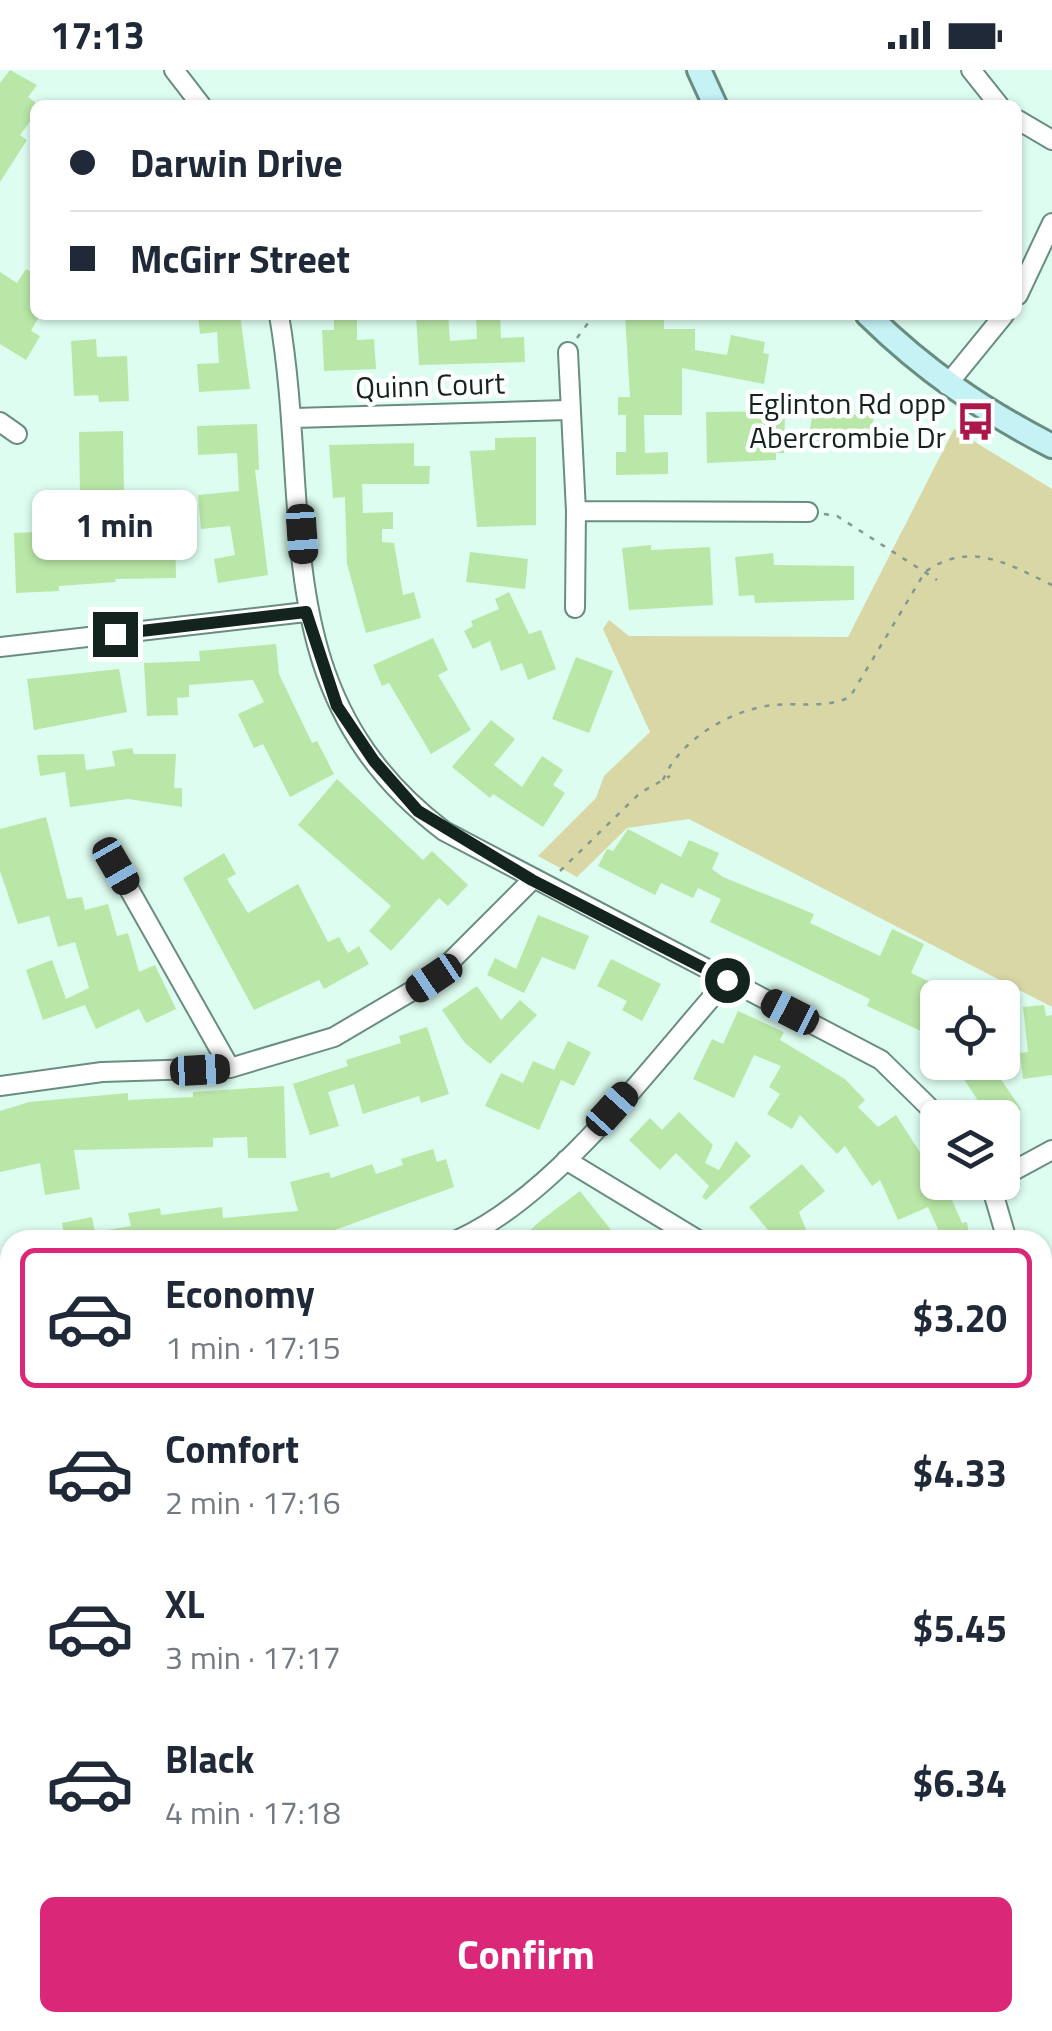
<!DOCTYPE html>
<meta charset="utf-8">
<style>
body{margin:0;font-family:"Titillium Web",sans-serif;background:#f6f6f7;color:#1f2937;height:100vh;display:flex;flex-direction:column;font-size:38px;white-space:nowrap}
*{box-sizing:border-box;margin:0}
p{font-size:32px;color:#747a83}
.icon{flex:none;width:55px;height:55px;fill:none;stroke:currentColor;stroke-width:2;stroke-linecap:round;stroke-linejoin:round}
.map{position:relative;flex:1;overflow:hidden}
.drawer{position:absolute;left:0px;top:1160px;width:1052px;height:802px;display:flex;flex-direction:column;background:#fff;border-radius:30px 30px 0 0;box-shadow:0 2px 8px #0004}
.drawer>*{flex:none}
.hud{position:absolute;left:30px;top:30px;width:992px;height:220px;border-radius:15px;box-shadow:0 2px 8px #0004;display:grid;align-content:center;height:220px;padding:0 40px;background:#fff}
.buttons{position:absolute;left:920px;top:910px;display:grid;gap:20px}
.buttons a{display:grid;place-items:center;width:100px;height:100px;border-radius:15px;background:#fff;box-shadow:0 2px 8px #0004;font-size:50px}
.end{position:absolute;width:45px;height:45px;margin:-22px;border:12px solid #13231d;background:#fff;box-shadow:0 0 0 5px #fff}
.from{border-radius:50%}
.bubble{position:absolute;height:70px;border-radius:15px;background:#fff;box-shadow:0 2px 8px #0004;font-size:32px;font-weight:700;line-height:70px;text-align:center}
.car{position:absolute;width:30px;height:60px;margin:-30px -15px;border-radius:12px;box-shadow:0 0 8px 2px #0007;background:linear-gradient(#222 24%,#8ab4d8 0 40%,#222 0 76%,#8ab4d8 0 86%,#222 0)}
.hud b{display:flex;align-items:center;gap:35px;height:95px;font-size:38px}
.hud b+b{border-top:2px solid #e0e1e3}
.hud i{width:25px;height:25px;background:#1f2937}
ul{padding:18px 0 0;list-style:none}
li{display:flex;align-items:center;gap:30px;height:140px;margin:0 20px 15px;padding:0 20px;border:5px solid transparent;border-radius:15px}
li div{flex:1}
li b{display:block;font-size:38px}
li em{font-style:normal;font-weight:700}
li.current{border-color:#db2777}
li>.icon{width:90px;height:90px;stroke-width:1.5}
.cta{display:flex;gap:20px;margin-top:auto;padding:20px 40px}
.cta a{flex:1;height:115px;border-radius:15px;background:#db2777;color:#fff;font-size:40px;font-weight:700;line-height:115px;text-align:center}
.status{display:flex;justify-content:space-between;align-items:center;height:70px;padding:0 50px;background:#fff;direction:ltr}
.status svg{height:28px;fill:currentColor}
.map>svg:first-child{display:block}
.green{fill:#dad7a6}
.building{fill:#b9e7a7}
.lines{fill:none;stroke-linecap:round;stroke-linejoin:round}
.street-casing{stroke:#698e80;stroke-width:22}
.secondary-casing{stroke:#698e80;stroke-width:28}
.path{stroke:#819990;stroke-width:2.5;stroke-dasharray:5 8;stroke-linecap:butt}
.street{stroke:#fff;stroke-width:18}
.secondary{stroke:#c4f2f5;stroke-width:22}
.route{stroke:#13231d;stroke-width:12}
.labels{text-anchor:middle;stroke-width:9;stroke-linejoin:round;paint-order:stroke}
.street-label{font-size:30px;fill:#13231d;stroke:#fff}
.poi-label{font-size:30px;fill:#13231d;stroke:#fff;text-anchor:end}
</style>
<div class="status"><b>17:13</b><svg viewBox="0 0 49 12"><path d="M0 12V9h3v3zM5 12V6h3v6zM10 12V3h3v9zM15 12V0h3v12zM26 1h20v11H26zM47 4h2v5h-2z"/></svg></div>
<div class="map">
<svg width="1052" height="1961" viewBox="0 0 1052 1961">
<rect width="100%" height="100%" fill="#ddfdf0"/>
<path class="green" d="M954 359 1052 419V937L689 749 627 758 577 807 538 786 596 728 604 706 650 662 603 559 609 550 629 566 848 567Z
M1052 1660V1961H888L880 1953 1042 1952V1689Z"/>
<path class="building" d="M10 0 37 15 28 27 35 32V45L20 65 27 70 0 112V13Z
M26 199 35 204V245H40L31 261 40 266 26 290 0 274V202L17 213Z
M198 245H240L250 319 199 322 197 294 219 293 217 262 200 264Z
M334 245H357V270L374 269 376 299 324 301 322 260H334Z
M416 245H448L450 271 477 269 476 245H500L501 268 524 267 525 292 419 295Z
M625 245H664V259H695V280L727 285 731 265 765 272 763 283 769 284 764 314 682 298V345H644L645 383 668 382V404L616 405V382H626V345H618V327H630Z
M96 269 97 287 127 286 129 331 99 332 98 325 74 326 71 271Z
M785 341 784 383H776V390L707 393 706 342Z
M813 341 874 346 869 375 829 368 827 375 808 371Z
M257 354 259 400H255L268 505 218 513 214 489 235 485 230 456 201 459 198 425 239 421 237 383 198 385 197 356Z
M123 361 124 422 80 423 79 362Z
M536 367V455L477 457 470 381 495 380V368Z
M414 373V396H430L429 414H362L363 443 393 442V459H382V472L394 473 403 525 414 522 421 548 366 563 347 494 345 427 333 428 329 375Z
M175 450 176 508 115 509 116 512 59 516V521L16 523 14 463 57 461 58 472 85 470V462L125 460 124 451Z
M651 475V480L710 477 713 535 629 540 622 478Z
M470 482 528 489 525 519 466 512Z
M773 483 774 495 854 496V530L755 533 754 525 739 526 735 487Z
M509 522 529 564 541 560 556 599 528 610 522 593 501 601 490 571 473 579 464 561 473 556 471 551 499 539 495 529Z
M433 568 448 600 438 605 471 660 431 684 389 613 382 616 373 595Z
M276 574 279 604 312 673 317 671 334 704 290 727 263 674 254 678 238 644 264 632 253 610 189 615V627L177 628 178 645 147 646 144 593 200 591 199 581Z
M576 587 613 601 589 663 552 649Z
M119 599 127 642 34 660 27 609Z
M491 650 515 669 494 695 522 717 542 686 563 700 553 715 565 723 543 757 493 724 490 728 452 697Z
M132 678 134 684H176L174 718H182V737L128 729 70 737 65 702 40 706 37 685 84 684 86 700 115 696 112 681Z
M337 709 423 790 432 781 468 815 448 836 439 828 391 881 369 861 391 836 298 755Z
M46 747 67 829 82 827 85 840 108 834 117 866 128 863 139 902 155 895 176 939 146 953 139 939 96 959 85 935 43 950 26 900 52 890 66 929 89 918 75 872 58 877 49 846 18 854 0 801V759Z
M628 759 681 787 689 770 719 783 712 799 723 807 814 844 810 853 880 886 892 859 924 874 911 903 965 928H938V969L867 936 870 929 710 852 721 829 698 818 693 828 661 813 655 825 598 796 607 779 613 781Z
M224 783 236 804 227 809 248 843 298 814 328 872 339 867 348 883 359 876 369 894 324 919 319 910 254 940 183 808Z
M538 845 589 866 575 900 542 887 524 923 487 905 495 888 516 899Z
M611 889 661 914 642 951 622 940 627 931 597 916Z
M477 916 501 950 520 930 537 945 490 994 465 973 442 940Z
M1044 935 1046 946 1052 945V1005L1023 1009 1020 983 1028 982 1023 937Z
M738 941 784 962 780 970 845 1009 865 1030 858 1037 878 1057 896 1045 932 1101 938 1098V1112H944L962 1153 967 1152 970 1170H943L928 1137 898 1150 880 1110 872 1116 845 1076 837 1084 800 1045 792 1059 767 1044 780 1024 769 1017 781 996 754 985 734 1028 693 1009 712 969 723 974Z
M427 957 449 1024 421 1033 419 1026 363 1044 354 1014 328 1022 339 1056 310 1065 293 1014 348 996 346 990 401 973 399 966Z
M568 971 591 982 574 1016 561 1010 539 1060 485 1036 501 1003 523 1013 533 991 554 1000Z
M952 992H989L1021 1039 1008 1048H990Z
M284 1016 286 1088H248L247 1067 213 1068V1077L74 1080 80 1119 45 1125 40 1093 0 1102V1041L29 1032 128 1023V1030L193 1027V1022Z
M679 1042 713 1075 705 1093 719 1100 736 1071 751 1086 706 1130 702 1127 709 1116 676 1083 660 1100 629 1070 650 1048 662 1060Z
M433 1079 437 1092 446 1089 454 1117 307 1170H65L62 1153 92 1147 95 1162 131 1156 128 1143 160 1138 161 1145 222 1137 223 1148 298 1141 290 1112 329 1102 331 1108 372 1094 376 1104 403 1095 401 1089Z
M802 1094 825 1121 799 1142 810 1170H776L749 1137Z
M580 1121 619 1170H520L540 1151Z"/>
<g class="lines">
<defs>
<path id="street" d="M174 0 201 35
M971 0 999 35
M1018 50 1052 70
M1018 225 1052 153
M279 245C313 442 263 623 444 761L881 990 940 1048
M568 282 576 441 575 538
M947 315 1004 245
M294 348 568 340
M0 352 17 364
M576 441 808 442
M0 577 306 542
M116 796 230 998
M0 1016 102 1002 230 998 334 967 434 908 532 810
M566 1090 698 1170
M1002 1107 1052 1080
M990 1112 1007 1170
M457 1170C554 1128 655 991 727 910
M0 1281 10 1289
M0 1487 10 1480
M709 1952 759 1961"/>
<path id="secondary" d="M699 0 715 35
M868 245C924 300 982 340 1052 376
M0 1797 10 1809
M141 1952 151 1961"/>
</defs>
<use href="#street" class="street-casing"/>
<use href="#secondary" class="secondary-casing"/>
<path class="path" d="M577 268 594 245
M824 444 837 446 937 510
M663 710C679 671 726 643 766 636 796 631 822 640 850 627L925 502C970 470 1008 494 1052 515
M560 801 640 723 670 706
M1042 1940 1052 1945
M862 1961 879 1952"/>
<use href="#street" class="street"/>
<use href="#secondary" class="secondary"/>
</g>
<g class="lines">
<path class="route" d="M115 564 306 542 337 636 374 691 418 741 532 810 727 910"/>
</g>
<defs>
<symbol id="bus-bare" viewBox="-9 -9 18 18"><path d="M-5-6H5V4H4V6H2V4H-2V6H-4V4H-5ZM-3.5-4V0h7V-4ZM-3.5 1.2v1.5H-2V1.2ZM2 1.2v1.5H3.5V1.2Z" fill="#ab1749" stroke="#fff" stroke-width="2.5" paint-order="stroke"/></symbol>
</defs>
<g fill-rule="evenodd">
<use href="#bus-bare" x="948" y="324" width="55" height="55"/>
</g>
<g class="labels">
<g class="street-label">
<text transform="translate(430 316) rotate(-2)" y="10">Quinn Court</text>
</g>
<g class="poi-label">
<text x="946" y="344">Eglinton Rd opp<tspan x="946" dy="34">Abercrombie Dr</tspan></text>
</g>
</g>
</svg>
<div class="buttons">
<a><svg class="icon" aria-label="locate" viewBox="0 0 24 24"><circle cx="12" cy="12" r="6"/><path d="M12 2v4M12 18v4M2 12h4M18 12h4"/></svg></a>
<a><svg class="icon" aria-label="layers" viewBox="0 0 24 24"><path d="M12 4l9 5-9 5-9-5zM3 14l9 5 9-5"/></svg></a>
</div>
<i class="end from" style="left:727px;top:910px"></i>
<i class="end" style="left:115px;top:564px"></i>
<div class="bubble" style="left:32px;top:420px;width:165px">1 min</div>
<i class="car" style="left:302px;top:464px;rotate:176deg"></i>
<i class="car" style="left:116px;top:796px;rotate:150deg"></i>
<i class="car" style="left:434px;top:908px;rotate:236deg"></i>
<i class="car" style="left:790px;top:942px;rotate:297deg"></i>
<i class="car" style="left:200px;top:1000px;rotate:87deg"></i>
<i class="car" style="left:612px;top:1039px;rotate:42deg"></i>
<div class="hud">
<b><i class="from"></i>Darwin Drive</b>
<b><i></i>McGirr Street</b>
</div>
<section class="drawer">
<ul>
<li class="current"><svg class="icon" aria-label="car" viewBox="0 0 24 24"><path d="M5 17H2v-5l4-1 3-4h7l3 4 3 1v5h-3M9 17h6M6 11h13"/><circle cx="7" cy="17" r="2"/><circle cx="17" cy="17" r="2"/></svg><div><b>Economy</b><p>1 min · 17:15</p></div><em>$3.20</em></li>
<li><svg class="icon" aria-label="car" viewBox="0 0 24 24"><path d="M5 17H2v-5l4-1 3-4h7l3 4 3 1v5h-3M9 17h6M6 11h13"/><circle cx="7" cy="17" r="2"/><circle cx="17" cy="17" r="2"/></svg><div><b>Comfort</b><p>2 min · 17:16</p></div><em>$4.33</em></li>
<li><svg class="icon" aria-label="car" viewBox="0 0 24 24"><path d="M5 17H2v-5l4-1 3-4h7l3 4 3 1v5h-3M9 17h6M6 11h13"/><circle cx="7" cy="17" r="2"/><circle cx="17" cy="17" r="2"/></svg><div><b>XL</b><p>3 min · 17:17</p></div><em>$5.45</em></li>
<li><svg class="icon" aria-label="car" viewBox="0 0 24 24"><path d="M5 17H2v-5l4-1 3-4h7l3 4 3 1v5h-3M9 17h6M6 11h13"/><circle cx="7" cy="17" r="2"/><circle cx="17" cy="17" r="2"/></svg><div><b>Black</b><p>4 min · 17:18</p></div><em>$6.34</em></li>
</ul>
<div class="cta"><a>Confirm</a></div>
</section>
</div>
